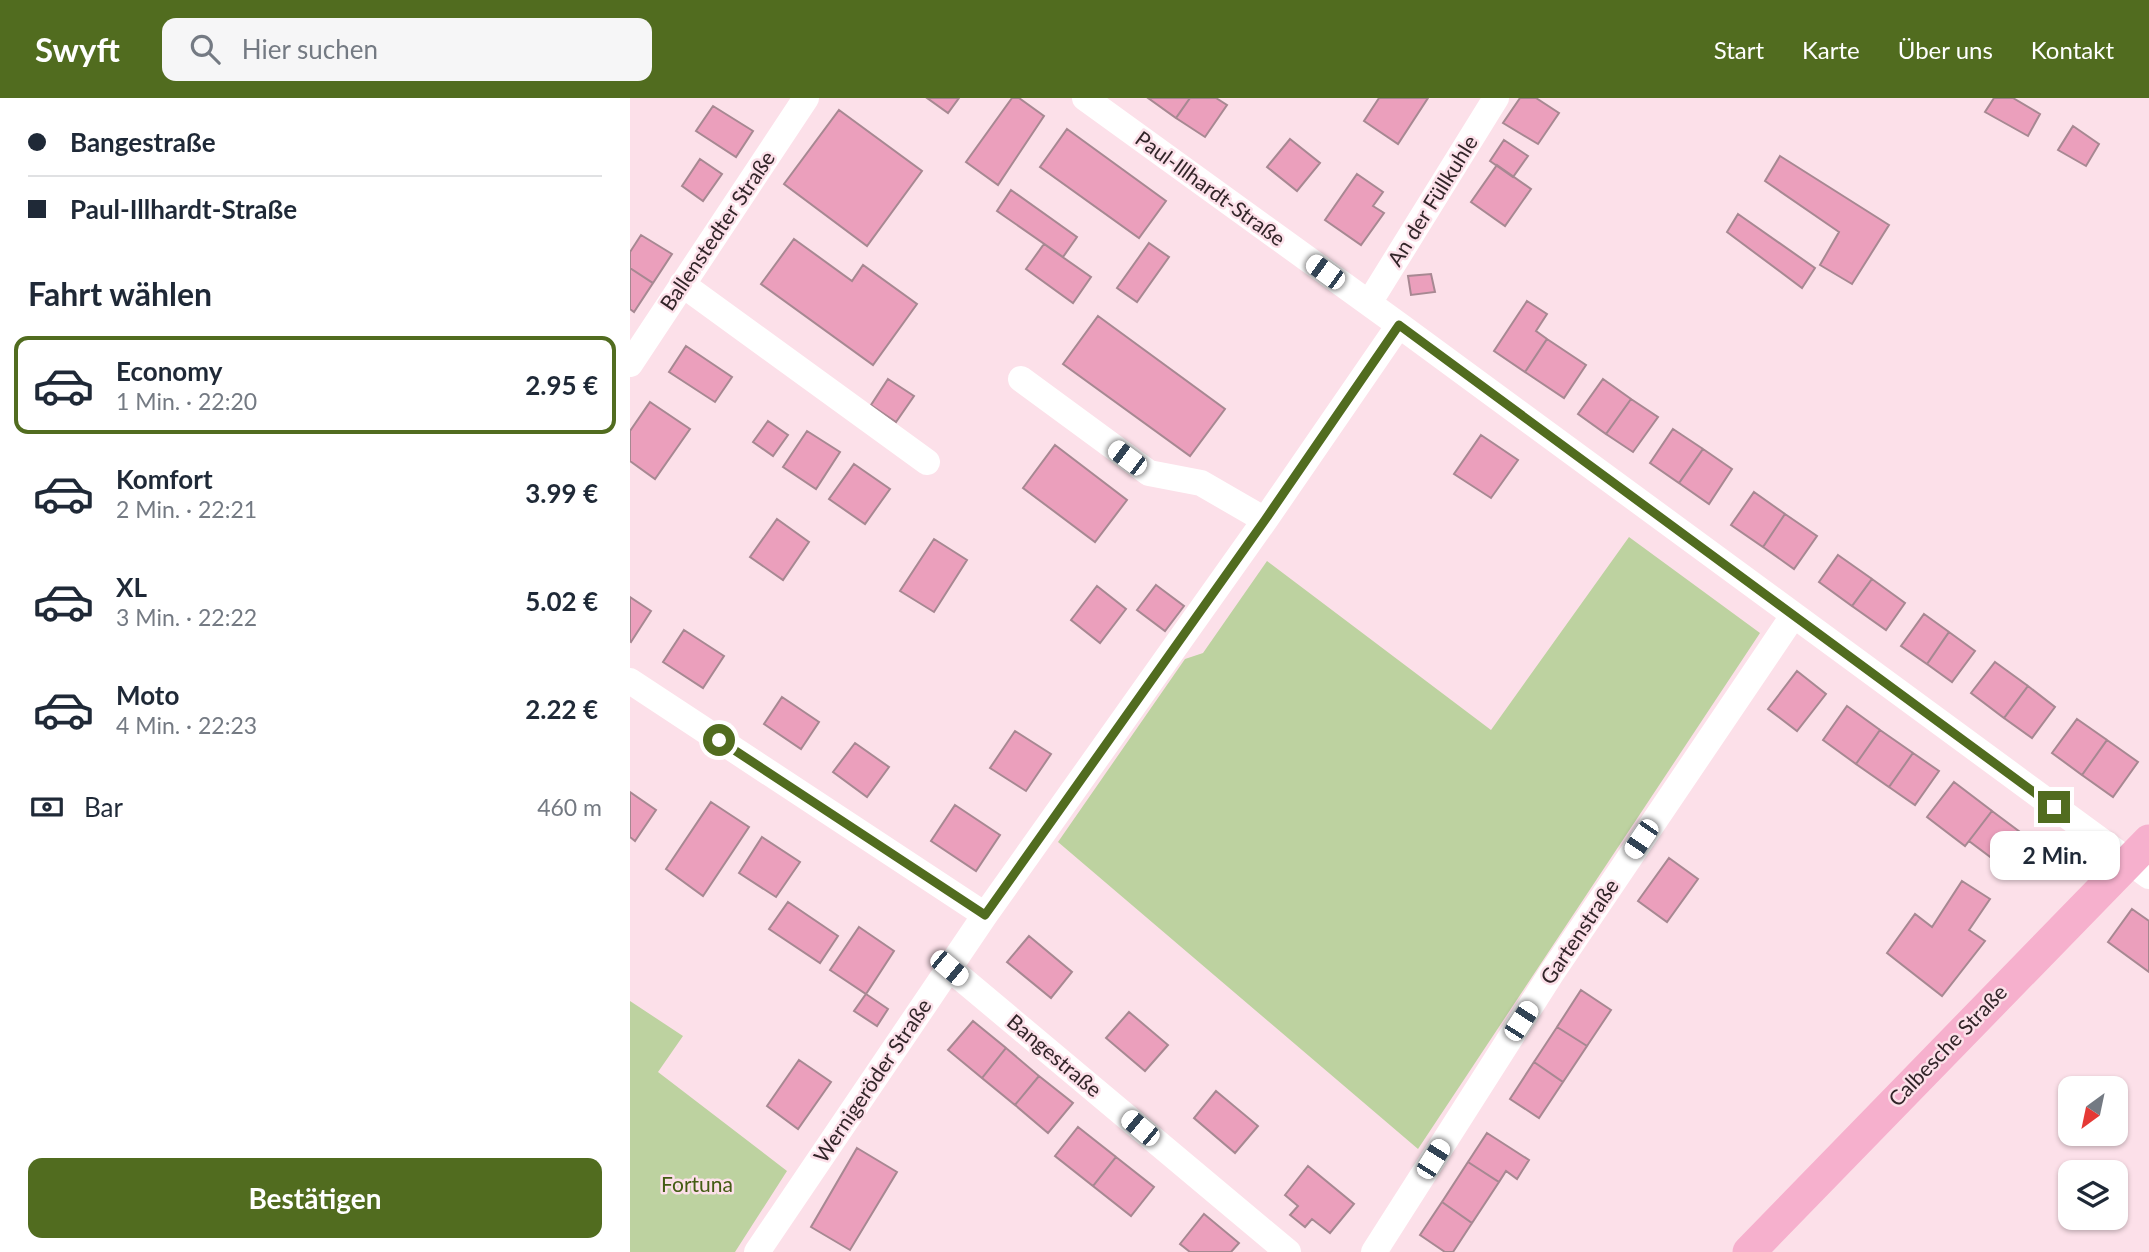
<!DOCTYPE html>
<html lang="de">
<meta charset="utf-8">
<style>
body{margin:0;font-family:Lato,sans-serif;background:#f6f6f7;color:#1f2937;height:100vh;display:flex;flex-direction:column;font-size:26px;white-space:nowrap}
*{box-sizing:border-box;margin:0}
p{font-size:23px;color:#747a83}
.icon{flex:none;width:38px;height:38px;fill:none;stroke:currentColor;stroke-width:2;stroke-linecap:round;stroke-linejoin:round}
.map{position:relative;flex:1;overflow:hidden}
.panel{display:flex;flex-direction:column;background:#fff;width:630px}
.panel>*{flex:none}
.guide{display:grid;align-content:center;height:154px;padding:0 28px;background:#fff}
.needle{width:46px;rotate:213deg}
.buttons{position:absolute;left:1428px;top:978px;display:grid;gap:14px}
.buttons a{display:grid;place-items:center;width:70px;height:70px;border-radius:14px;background:#fff;box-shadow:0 2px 5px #0004;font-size:35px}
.end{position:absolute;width:32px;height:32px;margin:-16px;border:9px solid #516c1f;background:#fff;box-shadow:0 0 0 4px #fff}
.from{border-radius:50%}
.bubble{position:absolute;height:49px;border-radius:14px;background:#fff;box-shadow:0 2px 5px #0004;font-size:23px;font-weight:700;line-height:49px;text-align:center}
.car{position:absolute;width:21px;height:42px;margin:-21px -10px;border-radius:9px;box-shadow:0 0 5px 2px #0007;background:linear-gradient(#fff 24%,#345 0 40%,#fff 0 76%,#345 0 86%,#fff 0)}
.guide b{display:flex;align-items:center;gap:24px;height:66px;font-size:26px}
.guide b+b{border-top:2px solid #e0e1e3}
.guide i{width:18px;height:18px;background:#1f2937}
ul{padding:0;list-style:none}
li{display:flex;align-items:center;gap:21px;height:98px;margin:0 14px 10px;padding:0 14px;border:4px solid transparent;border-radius:14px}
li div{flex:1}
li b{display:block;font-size:26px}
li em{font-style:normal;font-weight:700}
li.active{border-color:#516c1f}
li>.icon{width:63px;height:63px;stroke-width:1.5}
h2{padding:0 28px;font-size:32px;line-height:84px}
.pay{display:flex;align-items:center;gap:18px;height:77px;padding:0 28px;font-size:26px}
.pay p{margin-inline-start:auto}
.primary-button{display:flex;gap:14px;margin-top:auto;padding:14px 28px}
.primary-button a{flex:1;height:80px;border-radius:14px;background:#516c1f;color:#fff;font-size:28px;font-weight:700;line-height:80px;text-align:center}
header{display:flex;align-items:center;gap:42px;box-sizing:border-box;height:98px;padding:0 35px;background:#516c1f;color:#fff}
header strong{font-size:33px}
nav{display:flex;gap:38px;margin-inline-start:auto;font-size:24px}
.search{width:490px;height:63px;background:#f6f6f7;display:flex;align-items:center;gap:18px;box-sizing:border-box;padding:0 24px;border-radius:14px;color:#747a83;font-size:26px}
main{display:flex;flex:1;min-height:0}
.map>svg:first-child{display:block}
.green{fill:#bdd2a0}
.building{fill:#eb9fbc;stroke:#a78892;stroke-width:2}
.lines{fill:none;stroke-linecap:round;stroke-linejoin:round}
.minor{stroke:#fff;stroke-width:26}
.major{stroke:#f6b0cd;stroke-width:33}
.route{stroke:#516c1f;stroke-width:9}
.labels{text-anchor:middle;stroke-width:5;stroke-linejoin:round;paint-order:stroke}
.street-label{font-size:21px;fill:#322529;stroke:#fce0e9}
.park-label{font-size:21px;fill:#435c13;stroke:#fce0e9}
</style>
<header>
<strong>Swyft</strong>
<div class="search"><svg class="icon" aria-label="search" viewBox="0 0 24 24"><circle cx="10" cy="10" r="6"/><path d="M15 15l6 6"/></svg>Hier suchen</div>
<nav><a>Start</a><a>Karte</a><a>Über uns</a><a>Kontakt</a></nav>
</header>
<main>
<section class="panel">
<div class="guide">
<b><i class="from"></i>Bangestraße</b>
<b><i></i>Paul-Illhardt-Straße</b>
</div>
<h2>Fahrt wählen</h2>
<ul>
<li class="active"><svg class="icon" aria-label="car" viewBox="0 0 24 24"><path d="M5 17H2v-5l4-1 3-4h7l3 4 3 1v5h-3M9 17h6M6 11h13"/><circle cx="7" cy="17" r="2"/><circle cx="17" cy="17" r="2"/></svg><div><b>Economy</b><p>1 Min. · 22:20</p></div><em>2.95 €</em></li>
<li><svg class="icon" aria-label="car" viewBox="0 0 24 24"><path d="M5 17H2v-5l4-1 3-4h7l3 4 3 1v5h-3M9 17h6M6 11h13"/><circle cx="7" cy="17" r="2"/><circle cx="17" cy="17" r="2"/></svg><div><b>Komfort</b><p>2 Min. · 22:21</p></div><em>3.99 €</em></li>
<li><svg class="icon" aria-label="car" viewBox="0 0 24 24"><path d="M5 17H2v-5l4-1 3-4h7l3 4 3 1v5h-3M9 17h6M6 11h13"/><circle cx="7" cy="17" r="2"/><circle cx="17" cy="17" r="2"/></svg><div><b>XL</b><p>3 Min. · 22:22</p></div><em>5.02 €</em></li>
<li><svg class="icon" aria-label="car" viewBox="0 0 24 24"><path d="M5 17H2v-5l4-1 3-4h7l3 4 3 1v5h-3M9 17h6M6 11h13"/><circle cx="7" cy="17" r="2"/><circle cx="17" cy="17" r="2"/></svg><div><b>Moto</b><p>4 Min. · 22:23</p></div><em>2.22 €</em></li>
</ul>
<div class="pay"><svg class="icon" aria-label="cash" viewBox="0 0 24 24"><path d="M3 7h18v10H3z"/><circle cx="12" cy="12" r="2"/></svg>Bar<p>460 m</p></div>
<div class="primary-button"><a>Bestätigen</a></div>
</section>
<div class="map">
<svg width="1519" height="1154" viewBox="0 0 1519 1154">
<rect width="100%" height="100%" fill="#fce0e9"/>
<path class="green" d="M999 439 1130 535 788 1051 428 744 555 561 573 555 637 463 861 632Z
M0 903 53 938 28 974 157 1073 105 1154H0Z"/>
<path class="building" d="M297 0H329L318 15Z
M382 0H389L414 18 368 87 336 64Z
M518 0H560L546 20Z
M560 0H586L597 7 575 39 546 20Z
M749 0H798L768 46 734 23Z
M890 0H906L929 15 908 46 873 25Z
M1364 0H1383L1410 16 1398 38 1355 14Z
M83 8 123 33 106 59 66 33Z
M209 12 292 73 237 148 154 86Z
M1443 28 1469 46 1456 68 1428 52Z
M437 31 536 103 509 140 410 69Z
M660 41 690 65 667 93 637 69Z
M874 42 898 58 883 79 860 63Z
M1150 58 1259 127 1222 186 1190 167 1209 134 1135 83Z
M70 61 92 76 73 103 52 88Z
M867 67 901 91 875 128 841 104Z
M727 76 753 94 743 108 754 115 731 147 695 122Z
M381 92 447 139 433 159 367 113Z
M1108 116 1185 170 1172 190 1097 134Z
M11 137 42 156 23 185 0 170V154Z
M164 141 222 183 233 167 287 206 243 267 131 186Z
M519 145 539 159 507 204 487 190Z
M414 146 461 179 443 205 396 171Z
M0 170 23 185 4 214 0 211Z
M801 176 805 194 781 197 778 178Z
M897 203 917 216 906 233 917 241 895 274 864 253Z
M468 218 595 311 560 358 433 266Z
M917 241 956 267 934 300 895 274Z
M56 248 102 279 85 304 39 274Z
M258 281 284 298 266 324 241 307Z
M973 281 1001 301 976 336 948 316Z
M1001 301 1028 319 1003 354 976 336Z
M20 304 60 331 25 381 0 363V333Z
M138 323 158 337 143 358 123 344Z
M1043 331 1073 351 1049 385 1020 365Z
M177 333 210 354 186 391 153 369Z
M851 337 888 362 861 400 824 376Z
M425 347 497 402 465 444 393 390Z
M1073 351 1102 371 1079 406 1049 385Z
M224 366 260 391 235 426 199 401Z
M1124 394 1155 416 1133 449 1101 427Z
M1155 416 1187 438 1164 471 1133 449Z
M147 421 179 444 153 482 120 459Z
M304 441 337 462 304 514 270 493Z
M1208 457 1242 481 1222 508 1189 484Z
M1242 481 1275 505 1256 532 1222 508Z
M526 487 554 508 535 533 507 512Z
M467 488 496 511 470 545 441 522Z
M0 499 21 513 1 544 0 543Z
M1294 516 1319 534 1297 566 1271 548Z
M54 532 94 558 73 590 33 564Z
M1319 534 1345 553 1322 584 1297 566Z
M1365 564 1398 588 1374 620 1341 595Z
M1167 573 1196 596 1167 633 1138 611Z
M1398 588 1425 609 1402 640 1374 620Z
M152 599 189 624 171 651 134 626Z
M1217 608 1250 632 1226 666 1193 642Z
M1447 621 1477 642 1452 677 1422 655Z
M1250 632 1283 655 1259 689 1226 666Z
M385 633 421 656 396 693 360 670Z
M1477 642 1508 664 1483 699 1452 677Z
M225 645 259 669 237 699 203 674Z
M1283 655 1309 673 1285 707 1259 689Z
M1324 684 1362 713 1335 748 1297 719Z
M0 694 26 712 5 743 0 739Z
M81 704 119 729 73 798 36 771Z
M325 707 370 737 346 773 301 743Z
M1362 713 1390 734 1367 764 1339 743Z
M132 739 170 764 146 799 109 775Z
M1039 760 1068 781 1037 824 1008 803Z
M1332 783 1360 801 1339 832 1355 843 1312 898 1257 855 1285 816 1302 829Z
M158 804 208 838 190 865 139 831Z
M1502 811 1519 823V874L1478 844Z
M229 829 264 853 236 896 200 872Z
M399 838 442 874 421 900 377 864Z
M951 892 981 912 957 948 927 929Z
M236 896 258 911 247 928 224 913Z
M499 914 538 947 515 973 476 940Z
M343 923 376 950 352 980 318 952Z
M927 929 957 948 933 984 904 964Z
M376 950 409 978 385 1007 352 980Z
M169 962 201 984 168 1031 137 1008Z
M904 964 933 984 909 1020 880 1001Z
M409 978 443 1005 418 1035 385 1007Z
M586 993 628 1028 605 1055 564 1020Z
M448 1029 486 1059 463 1088 425 1058Z
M857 1035 899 1062 887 1081 876 1073 869 1084 838 1064Z
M227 1050 267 1074 220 1152 181 1129Z
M486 1059 524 1089 501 1118 463 1088Z
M838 1064 869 1084 842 1125 812 1104Z
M678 1068 724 1106 700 1135 682 1121 675 1129 660 1117 668 1108 655 1097Z
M812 1104 842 1125 823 1154H815L790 1137Z
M574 1116 609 1145 601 1154H560L550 1146Z"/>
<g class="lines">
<path class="minor" d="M455 0 769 227 1519 778
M52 186 297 364
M739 205 866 0
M0 266 176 0
M391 281 519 375 571 385 635 422
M0 583 355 817
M319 870 658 1154
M127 1154 355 817 635 422 769 227
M744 1154 921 876 1163 518"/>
<path class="major" d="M1119 1154 1519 743"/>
</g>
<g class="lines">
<path class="route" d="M89 642 355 817 635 422 769 227 1424 709"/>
</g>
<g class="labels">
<g class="street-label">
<text transform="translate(580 91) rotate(36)" y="7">Paul-Illhardt-Straße</text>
<text transform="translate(803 103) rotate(-58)" y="7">An der Füllkuhle</text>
<text transform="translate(88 133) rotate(-56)" y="7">Ballenstedter Straße</text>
<text transform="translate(950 834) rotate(-56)" y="7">Gartenstraße</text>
<text transform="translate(1318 948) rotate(-46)" y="7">Calbesche Straße</text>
<text transform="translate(424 958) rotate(40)" y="7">Bangestraße</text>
<text transform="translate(243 983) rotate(-56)" y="7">Wernigeröder Straße</text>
</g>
<g class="park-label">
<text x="67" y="1094">Fortuna</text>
</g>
</g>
</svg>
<div class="buttons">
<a><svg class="needle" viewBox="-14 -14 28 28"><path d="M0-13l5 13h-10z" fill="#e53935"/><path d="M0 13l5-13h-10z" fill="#747a83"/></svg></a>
<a><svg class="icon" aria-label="layers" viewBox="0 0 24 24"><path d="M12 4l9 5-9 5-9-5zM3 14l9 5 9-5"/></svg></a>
</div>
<i class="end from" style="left:89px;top:642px"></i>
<i class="end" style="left:1424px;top:709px"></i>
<div class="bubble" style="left:1360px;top:733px;width:130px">2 Min.</div>
<i class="car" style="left:695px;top:174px;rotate:306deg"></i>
<i class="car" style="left:497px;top:360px;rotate:307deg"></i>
<i class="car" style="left:1011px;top:741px;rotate:214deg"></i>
<i class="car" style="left:319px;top:870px;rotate:130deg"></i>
<i class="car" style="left:891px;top:923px;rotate:33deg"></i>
<i class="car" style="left:510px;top:1030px;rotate:310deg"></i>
<i class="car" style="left:803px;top:1061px;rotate:32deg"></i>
</div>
</main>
